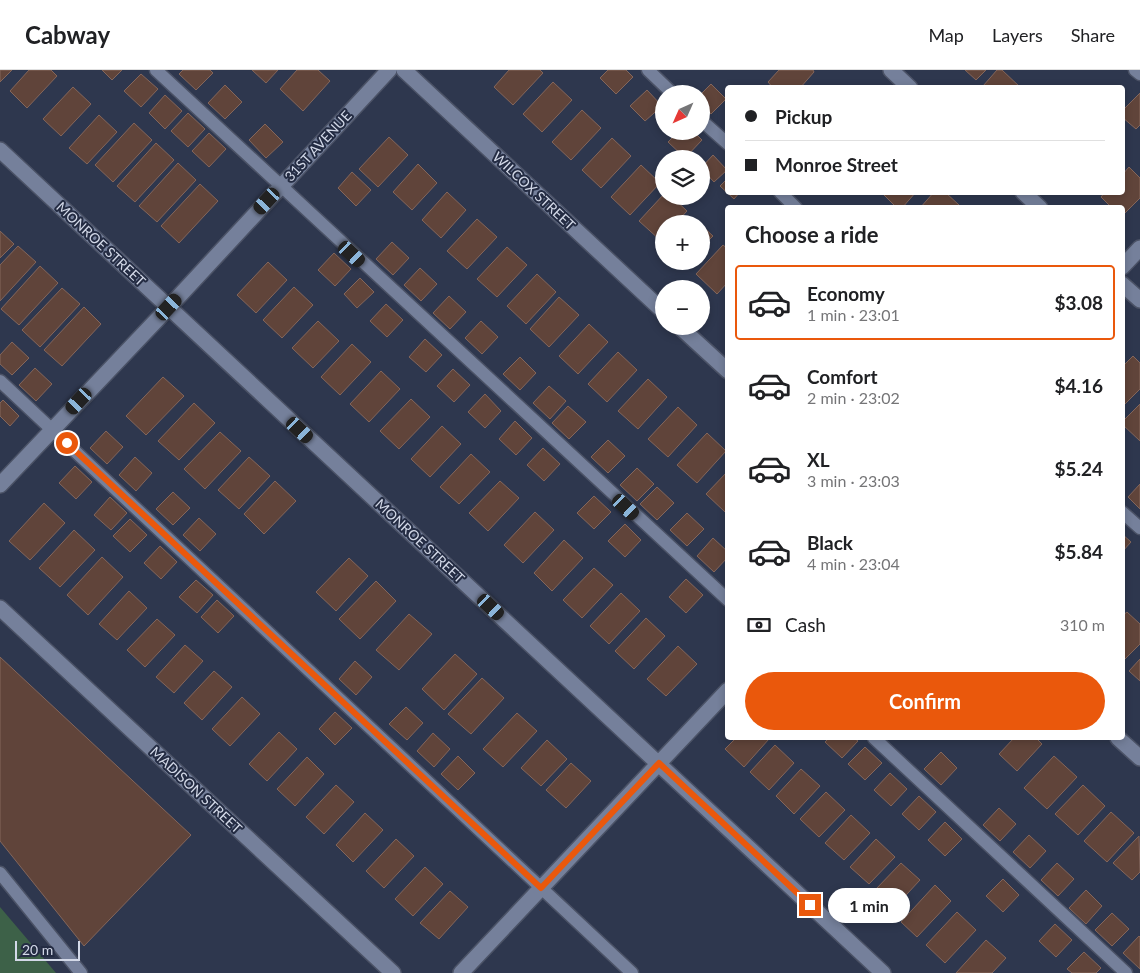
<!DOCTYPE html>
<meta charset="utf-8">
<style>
body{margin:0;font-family:Lato,sans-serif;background:#f2f2f2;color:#202124;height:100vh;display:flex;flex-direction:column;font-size:19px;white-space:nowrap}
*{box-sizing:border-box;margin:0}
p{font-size:16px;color:#757577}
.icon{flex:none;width:28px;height:28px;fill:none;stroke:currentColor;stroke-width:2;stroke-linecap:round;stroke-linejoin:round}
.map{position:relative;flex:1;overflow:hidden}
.panel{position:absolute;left:725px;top:135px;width:400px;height:535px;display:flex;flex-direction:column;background:#fff;border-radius:5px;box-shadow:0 2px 8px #0003}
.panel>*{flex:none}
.hud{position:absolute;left:725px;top:15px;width:400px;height:110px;border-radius:5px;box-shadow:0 2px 8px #0003;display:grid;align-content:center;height:110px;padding:0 20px;background:#fff}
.needle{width:32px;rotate:225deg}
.controls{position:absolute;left:655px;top:15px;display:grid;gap:10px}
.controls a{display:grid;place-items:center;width:55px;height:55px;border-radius:50%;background:#fff;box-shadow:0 2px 8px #0003;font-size:25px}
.scale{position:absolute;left:15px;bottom:12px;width:65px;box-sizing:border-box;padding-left:5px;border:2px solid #d3d9e8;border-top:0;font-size:14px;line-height:18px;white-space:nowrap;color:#d3d9e8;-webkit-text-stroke:4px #242c43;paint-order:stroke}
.end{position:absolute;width:22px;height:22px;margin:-11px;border:6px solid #ea580c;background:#fff;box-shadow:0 0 0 2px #fff}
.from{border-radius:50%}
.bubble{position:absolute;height:35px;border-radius:18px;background:#fff;box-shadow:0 2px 8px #0003;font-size:16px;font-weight:700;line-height:35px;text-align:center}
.car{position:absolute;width:15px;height:30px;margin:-15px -8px;border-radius:6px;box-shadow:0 0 4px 1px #0007;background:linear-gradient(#222 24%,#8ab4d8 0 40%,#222 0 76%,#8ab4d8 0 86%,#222 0)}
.hud b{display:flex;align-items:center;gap:18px;height:48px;font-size:19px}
.hud b+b{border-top:1px solid #e0e0e0}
.hud i{width:12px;height:12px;background:#202124}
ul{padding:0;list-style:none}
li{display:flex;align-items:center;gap:15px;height:75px;margin:0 10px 8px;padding:0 10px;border:2px solid transparent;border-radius:5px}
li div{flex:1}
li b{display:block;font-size:19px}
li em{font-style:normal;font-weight:700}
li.selected{border-color:#ea580c}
li>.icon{width:45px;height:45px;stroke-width:1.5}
h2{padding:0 20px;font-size:22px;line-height:60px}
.pay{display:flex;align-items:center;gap:12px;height:55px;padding:0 20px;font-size:19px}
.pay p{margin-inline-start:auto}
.button{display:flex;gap:10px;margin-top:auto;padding:10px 20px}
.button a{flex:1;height:58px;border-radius:30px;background:#ea580c;color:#fff;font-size:20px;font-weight:700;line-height:58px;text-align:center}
header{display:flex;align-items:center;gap:30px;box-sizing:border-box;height:70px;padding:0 25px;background:#fff;border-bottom:1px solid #e0e0e0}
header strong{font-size:24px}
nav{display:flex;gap:28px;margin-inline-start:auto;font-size:18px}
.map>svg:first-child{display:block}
.green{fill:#3d6148}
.building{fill:#60443a;stroke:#84665b}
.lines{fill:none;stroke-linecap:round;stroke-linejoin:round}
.lane-casing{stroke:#4b5266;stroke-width:15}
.street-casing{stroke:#4b5266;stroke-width:18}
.secondary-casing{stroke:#4b5266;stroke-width:18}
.lane{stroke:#75809b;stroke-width:12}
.street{stroke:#75809b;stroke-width:15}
.secondary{stroke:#75809b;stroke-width:15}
.route{stroke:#ea580c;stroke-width:6}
.labels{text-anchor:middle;stroke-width:4;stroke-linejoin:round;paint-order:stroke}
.street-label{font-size:14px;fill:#d3d9e8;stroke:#242c43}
</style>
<header>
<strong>Cabway</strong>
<nav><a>Map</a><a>Layers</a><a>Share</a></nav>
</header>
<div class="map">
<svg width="1140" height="903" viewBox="0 0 1140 903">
<rect width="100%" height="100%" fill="#2e374e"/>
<path class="green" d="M0 837 56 903H0Z"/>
<path class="building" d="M0 0H12L0 12Z
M29 0H51L57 6 27 38 10 21Z
M102 0H122L112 10Z
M183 0H210L213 3 196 20 179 4Z
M252 0H278L266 13Z
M297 0H318L330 11 303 41 280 19Z
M509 0H540L543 3 513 35 494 17Z
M608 0H626L633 7 616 24 600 8Z
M779 0H813L814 2 800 18H773L768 12Z
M965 0H986L976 10Z
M997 0H1002L1021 18H985L983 16Z
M141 4 158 19 141 37 124 21Z
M553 12 572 30 542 62 523 44Z
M711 14 726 29 711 44 701 35V24Z
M225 15 242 32 225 49 208 33Z
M73 17 91 34 61 66 43 49Z
M647 20 662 36 645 51 630 36Z
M1140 23V55L1136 59 1122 47V41Z
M165 25 182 41 165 59 149 43Z
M582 40 601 58 571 90 552 72Z
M188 43 205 59 188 77 171 61Z
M99 45 117 62 87 94 69 78Z
M134 53 152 70 113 112 95 95Z
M265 54 283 72 266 88 249 70Z
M679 61H693L702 70 685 88 668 72Z
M209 63 226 79 209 97 192 81Z
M389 67 408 85 378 117 359 99Z
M612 68 631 86 601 118 582 100Z
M156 73 174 90 135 132 117 116Z
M713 85 727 100 714 112 701 98Z
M178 93 196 110 157 152 139 136Z
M418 94 437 113 412 140 393 122Z
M641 95 660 113 630 145 611 127Z
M1129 97 1140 108V128L1122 146V138H1112L1101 127 1105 122H1122V105Z
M352 102 371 120 356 136 338 118Z
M728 108V122H740L734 129 720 116Z
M200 114 218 131 179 173 161 156Z
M447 122 466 140 441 168 422 150Z
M881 122H916L902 138H897Z
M934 122H945L959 135 957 138H920Z
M664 124V126H671L687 141 675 154H664V166L660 170 639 151Z
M477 149 497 167 467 199 447 181Z
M701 155 713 166 701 178Z
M0 161 14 174 0 188Z
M392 172 409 188 393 205 376 189Z
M723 175 728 179V212L717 224 696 204Z
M18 176 36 192 0 231V195Z
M507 177 527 195 497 227 477 209Z
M334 183 351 199 335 216 318 200Z
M268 192 287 210 256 243 237 225Z
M40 196 58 213 19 255 1 239Z
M420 198 437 214 421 231 404 215Z
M537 204 556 222 526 254 507 236Z
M360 208 374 222 357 238 344 224Z
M294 217 313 235 282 268 263 250Z
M62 218 80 234 40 277 22 260Z
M449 226 466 242 450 259 433 243Z
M559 227 579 245 549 277 530 259Z
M386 234 403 250 387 267 370 251Z
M84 237 101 254 62 296 44 280Z
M318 251 339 271 313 298 292 278Z
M481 251 498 267 482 284 465 268Z
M589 254 608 272 578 304 559 286Z
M425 269 442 285 426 302 409 287Z
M12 272 29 288 12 305 0 294V285Z
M352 274 371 292 340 325 321 307Z
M618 282 637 300 607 332 588 314Z
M1133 286 1140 293V319L1122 337V297Z
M520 287 536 303 520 320 503 304Z
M35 298 52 314 36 331 19 315Z
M453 299 470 315 454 332 437 316Z
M381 301 400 319 369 352 350 334Z
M163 307 184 326 146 365 126 346Z
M648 309 667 327 638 359 618 341Z
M549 316 566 331 550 349 533 333Z
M485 324 501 341 485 358 468 342Z
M411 329 430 347 399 379 380 361Z
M3 330 19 346 10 356 0 346V333Z
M194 333 215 353 179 390 158 371Z
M1140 334V371L1122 354V352Z
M568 336 586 352 569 369 552 353Z
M678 337 697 355 668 387 648 369Z
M515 351 532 368 516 385 499 369Z
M442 356 461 374 430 407 411 389Z
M106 361 123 377 107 394 90 378Z
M220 362 241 381 205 419 184 399Z
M707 363 726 381 697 413 677 395Z
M608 370 625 386 608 403 591 387Z
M543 378 560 394 544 411 527 395Z
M471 384 490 402 459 434 440 417Z
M135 387 152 403 136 421 119 405Z
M249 387 270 406 239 439 218 420Z
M75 396 92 412 76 429 59 413Z
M637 398 654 414 637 431 620 415Z
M728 401V440L725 442 706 424Z
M275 411 296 431 264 464 244 444Z
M500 411 519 428 488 461 469 443Z
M1140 414V439L1128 427Z
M657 417 674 433 657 450 640 434Z
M173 422 190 438 173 455 156 439Z
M594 426 611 442 594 459 577 443Z
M110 427 127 443 111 460 94 445Z
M44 433 65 453 30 490 9 471Z
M535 442 554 460 523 493 504 475Z
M687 443 704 459 687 476 670 460Z
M199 448 216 464 200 481 183 465Z
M130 449 147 465 130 482 113 466Z
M625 454 641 470 625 487 608 471Z
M74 460 95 480 60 517 39 498Z
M1122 464 1131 472 1122 482Z
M713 468 728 482V487L714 502 697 486Z
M564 470 583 488 552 521 534 503Z
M160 476 177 492 161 509 144 493Z
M102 487 123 507 88 545 67 525Z
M349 488 368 506 336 541 316 522Z
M594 498 613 515 582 548 563 530Z
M686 509 703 525 686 543 669 527Z
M196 510 213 525 197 543 179 527Z
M376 511 396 531 360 569 339 549Z
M129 521 147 538 117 570 99 554Z
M621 523 640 541 609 574 590 556Z
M217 530 234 546 218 563 201 547Z
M1127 542 1140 554V574L1122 592V546Z
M409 544 432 564 399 600 376 580Z
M646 548 665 566 634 599 615 581Z
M157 549 175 565 145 597 127 580Z
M185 575 203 591 174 623 156 607Z
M678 576 697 594 666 626 647 609Z
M455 584 477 604 444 640 422 619Z
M0 587 191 765 84 876 0 771Z
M1140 589V611L1129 601Z
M355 591 372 607 356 625 339 609Z
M214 601 232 617 202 650 184 633Z
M482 608 504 628 471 664 448 644Z
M242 627 260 644 230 676 212 659Z
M406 637 423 653 407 670 389 654Z
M335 642 352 658 335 675 319 659Z
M517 643 537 661 503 697 483 679Z
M279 662 297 679 267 711 249 694Z
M433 663 450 679 434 697 417 681Z
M736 668H767L769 669 744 697 725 679Z
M829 668H854L858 671 842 688 825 672Z
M1014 668H1036L1042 674 1017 701 999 684Z
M547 670 567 689 541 716 521 698Z
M775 675 794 693 769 720 750 702Z
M865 677 882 693 865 710 848 694Z
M941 682 957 698 941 715 924 699Z
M458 686 475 703 458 720 441 704Z
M1054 686 1077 707 1047 739 1024 718Z
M307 687 324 704 295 736 277 719Z
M571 693 591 711 566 738 546 720Z
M801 699 820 716 794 744 776 726Z
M890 703 907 719 891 736 874 720Z
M336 715 354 732 324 764 306 747Z
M1083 715 1105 736 1078 765 1055 744Z
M826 722 845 740 819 767 800 749Z
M919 726 936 742 919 760 902 744Z
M999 738 1016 754 1000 771 983 755Z
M1111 742 1134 763 1107 792 1084 771Z
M365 743 383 760 353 792 336 775Z
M851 745 870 763 844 790 825 773Z
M945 752 962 769 945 786 928 770Z
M1029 765 1046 781 1030 798 1013 782Z
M1139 766 1140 802 1132 810 1113 793Z
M396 769 414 786 384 818 366 801Z
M876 769 895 787 869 814 850 797Z
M901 793 920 810 894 838 875 820Z
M1057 793 1074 809 1058 826 1041 810Z
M425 797 443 814 413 846 395 829Z
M1003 809 1019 825 1003 842 986 826Z
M935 815 951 831 917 867 901 852Z
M1086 820 1102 836 1086 854 1069 838Z
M450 821 468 837 439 869 420 853Z
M957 842 976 860 945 893 926 875Z
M1112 843 1129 859 1112 876 1095 860Z
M1055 854 1072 870 1056 887 1039 871Z
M1139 866 1140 867V899L1123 883Z
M986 870 1006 888 992 903H956Z
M1084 882 1101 898 1096 903H1072L1067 899Z"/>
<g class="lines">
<defs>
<path id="lane" d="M156 0 728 530
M648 0 673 24
M1135 0 1140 4
M701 50 728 74
M780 122 796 138
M0 311 632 903
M1122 442 1140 458
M874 668 1126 903
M0 803 81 903"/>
<path id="street" d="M404 0 664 242
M891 0 910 18
M0 80 883 903
M1023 122 1040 138
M1122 197 1140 178
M1122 214 1140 230
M679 256 728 301
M0 415 169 237 389 0
M1118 668 1140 688
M461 903 728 620"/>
<path id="secondary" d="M0 538 393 903"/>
</defs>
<use href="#lane" class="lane-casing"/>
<use href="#street" class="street-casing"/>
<use href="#secondary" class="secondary-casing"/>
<use href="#lane" class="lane"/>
<use href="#street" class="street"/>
<use href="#secondary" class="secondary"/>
</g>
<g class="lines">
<path class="route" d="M67 373 541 818 659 693 810 835"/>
</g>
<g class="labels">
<g class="street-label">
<text transform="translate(318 76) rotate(-47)" y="5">31ST AVENUE</text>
<text transform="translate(534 121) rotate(43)" y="5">WILCOX STREET</text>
<text transform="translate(101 174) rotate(43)" y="5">MONROE STREET</text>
<text transform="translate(420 471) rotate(43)" y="5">MONROE STREET</text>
<text transform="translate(196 720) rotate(43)" y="5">MADISON STREET</text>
</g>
</g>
</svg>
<div class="controls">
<a><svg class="needle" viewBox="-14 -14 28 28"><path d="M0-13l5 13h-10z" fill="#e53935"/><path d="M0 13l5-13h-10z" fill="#757577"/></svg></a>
<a><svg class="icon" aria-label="layers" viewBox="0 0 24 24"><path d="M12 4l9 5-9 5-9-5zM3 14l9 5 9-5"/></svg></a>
<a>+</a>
<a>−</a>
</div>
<div class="scale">20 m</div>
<i class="end from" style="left:67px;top:373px"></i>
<i class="end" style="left:810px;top:835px"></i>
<div class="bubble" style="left:828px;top:818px;width:82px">1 min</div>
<i class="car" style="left:267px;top:131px;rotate:223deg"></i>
<i class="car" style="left:352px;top:184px;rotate:133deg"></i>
<i class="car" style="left:169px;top:237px;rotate:43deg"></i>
<i class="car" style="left:79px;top:331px;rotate:223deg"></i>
<i class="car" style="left:300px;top:360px;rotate:133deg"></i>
<i class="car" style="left:626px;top:437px;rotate:133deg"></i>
<i class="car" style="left:491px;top:537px;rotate:133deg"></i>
<div class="hud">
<b><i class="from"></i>Pickup</b>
<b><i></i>Monroe Street</b>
</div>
<section class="panel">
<h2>Choose a ride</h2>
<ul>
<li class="selected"><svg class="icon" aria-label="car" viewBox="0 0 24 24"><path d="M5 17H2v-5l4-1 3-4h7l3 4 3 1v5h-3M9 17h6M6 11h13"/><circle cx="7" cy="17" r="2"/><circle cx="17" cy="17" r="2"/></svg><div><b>Economy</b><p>1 min · 23:01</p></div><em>$3.08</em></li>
<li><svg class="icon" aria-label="car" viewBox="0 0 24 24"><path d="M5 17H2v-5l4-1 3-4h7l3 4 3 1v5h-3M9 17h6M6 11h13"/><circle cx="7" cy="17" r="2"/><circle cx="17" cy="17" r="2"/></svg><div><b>Comfort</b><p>2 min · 23:02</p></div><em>$4.16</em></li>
<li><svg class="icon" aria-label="car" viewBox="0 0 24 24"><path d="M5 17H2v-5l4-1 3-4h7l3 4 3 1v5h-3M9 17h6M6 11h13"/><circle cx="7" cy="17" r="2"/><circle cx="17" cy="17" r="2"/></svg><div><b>XL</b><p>3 min · 23:03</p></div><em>$5.24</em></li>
<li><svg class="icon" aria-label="car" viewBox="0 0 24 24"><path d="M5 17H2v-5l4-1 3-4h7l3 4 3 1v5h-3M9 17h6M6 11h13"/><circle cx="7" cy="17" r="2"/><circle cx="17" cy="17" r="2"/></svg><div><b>Black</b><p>4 min · 23:04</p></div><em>$5.84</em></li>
</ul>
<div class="pay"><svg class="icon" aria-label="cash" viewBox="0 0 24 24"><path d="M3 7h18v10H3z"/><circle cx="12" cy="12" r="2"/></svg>Cash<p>310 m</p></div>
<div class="button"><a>Confirm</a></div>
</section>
</div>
